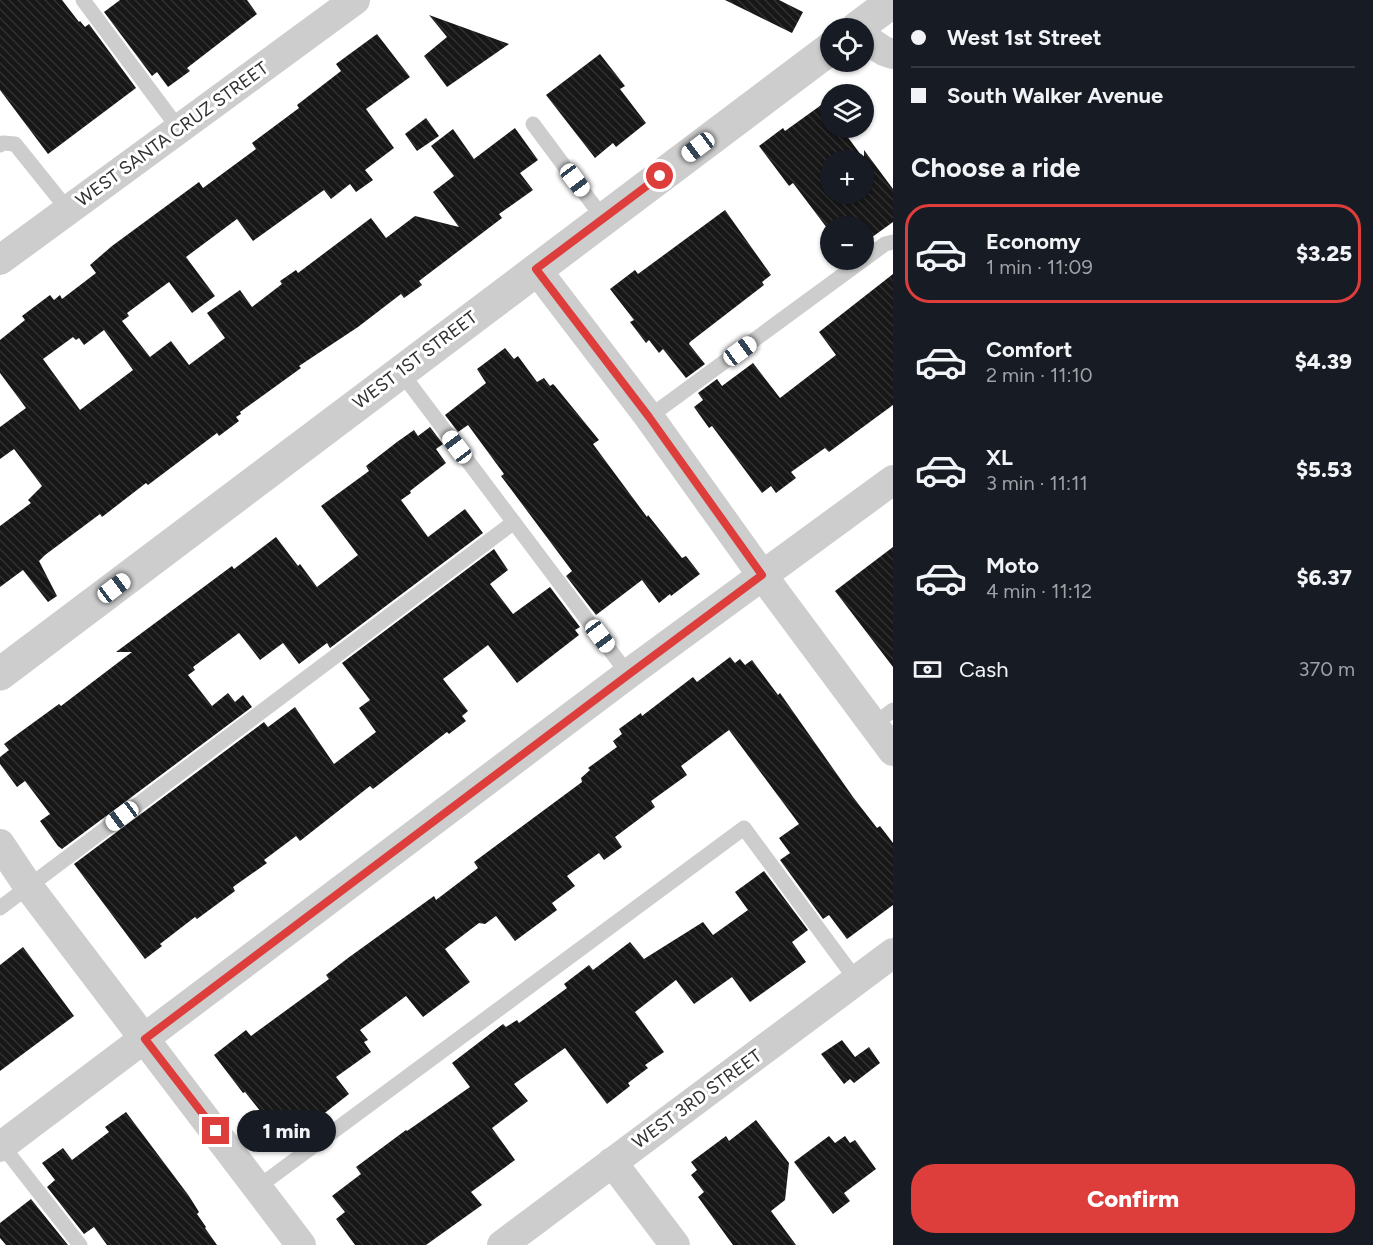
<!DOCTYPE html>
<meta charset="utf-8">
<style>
body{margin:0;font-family:Figtree,sans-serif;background:#242831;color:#f1f3f6;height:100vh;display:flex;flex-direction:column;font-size:22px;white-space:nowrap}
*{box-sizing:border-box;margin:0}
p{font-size:20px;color:#9ea1a6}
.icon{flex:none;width:33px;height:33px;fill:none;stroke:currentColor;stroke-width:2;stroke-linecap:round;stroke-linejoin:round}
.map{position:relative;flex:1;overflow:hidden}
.panel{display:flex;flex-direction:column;background:#171b24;width:480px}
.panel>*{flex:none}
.banner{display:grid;align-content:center;height:132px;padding:0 18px;background:#171b24}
.fabs{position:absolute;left:820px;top:18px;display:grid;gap:12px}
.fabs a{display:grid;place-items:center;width:54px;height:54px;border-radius:50%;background:#171b24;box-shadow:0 2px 4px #0004;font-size:30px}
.end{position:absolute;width:27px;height:27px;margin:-14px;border:8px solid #dd3e3c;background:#fff;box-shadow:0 0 0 3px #fff}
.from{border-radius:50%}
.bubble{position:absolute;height:42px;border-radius:21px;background:#171b24;box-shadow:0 2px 4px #0004;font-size:20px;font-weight:800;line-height:42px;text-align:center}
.car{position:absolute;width:18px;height:36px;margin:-18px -9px;border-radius:8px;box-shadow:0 0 4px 2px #0007;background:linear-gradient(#fff 24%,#345 0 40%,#fff 0 76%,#345 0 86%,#fff 0)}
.banner b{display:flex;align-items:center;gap:21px;height:57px;font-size:22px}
.banner b+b{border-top:2px solid #363941}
.banner i{width:15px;height:15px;background:#f1f3f6}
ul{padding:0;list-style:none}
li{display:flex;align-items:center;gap:18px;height:99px;margin:0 12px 9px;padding:0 6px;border:3px solid transparent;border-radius:24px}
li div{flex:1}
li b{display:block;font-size:22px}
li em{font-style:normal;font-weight:800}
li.on{border-color:#dd3e3c}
li>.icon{width:54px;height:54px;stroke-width:1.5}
h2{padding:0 18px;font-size:27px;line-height:72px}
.pay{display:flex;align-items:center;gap:15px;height:66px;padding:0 18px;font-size:22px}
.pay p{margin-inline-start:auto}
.cta{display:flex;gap:12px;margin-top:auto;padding:12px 18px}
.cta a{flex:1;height:69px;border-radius:24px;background:#dd3e3c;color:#fff;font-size:24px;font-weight:800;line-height:69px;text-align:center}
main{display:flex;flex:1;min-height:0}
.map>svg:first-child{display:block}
.building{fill:url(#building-back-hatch);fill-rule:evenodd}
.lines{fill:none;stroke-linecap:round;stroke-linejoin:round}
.service{stroke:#cdcdcd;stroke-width:15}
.minor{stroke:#cdcdcd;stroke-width:30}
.tertiary{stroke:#cdcdcd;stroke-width:33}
.route{stroke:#dd3e3c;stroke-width:8}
.labels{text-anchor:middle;stroke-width:6;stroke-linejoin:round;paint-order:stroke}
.street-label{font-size:18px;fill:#303030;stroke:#fff}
</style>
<main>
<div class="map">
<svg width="893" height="1245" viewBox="0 0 893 1245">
<defs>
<pattern id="building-back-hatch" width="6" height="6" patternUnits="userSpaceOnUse" patternTransform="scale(1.5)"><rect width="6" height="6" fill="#171717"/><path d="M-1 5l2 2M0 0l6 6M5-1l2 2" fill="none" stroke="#303030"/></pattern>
</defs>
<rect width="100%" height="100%" fill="#fff"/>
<path class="building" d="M0 0H62L79 22 80 21 85 27 89 24 136 88 48 154 0 90Z
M120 0H247L257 14 187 68 190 71 168 87 157 72 152 76 104 12Z
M725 0H779L803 12 792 33Z
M429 15 509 44 447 87 424 56 447 37Z
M377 34 410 77 366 109 394 148 365 170 373 180 356 192 350 184 331 199 324 190 253 241 237 219 186 257 215 296 192 313 169 282 127 313 129 316 122 321 150 357 171 341 189 365 225 338 207 313 240 290 252 307 282 284 280 281 296 270 298 273 371 218 386 238 415 216 459 227 433 192 454 176 431 146 453 129 474 159 515 128 538 160 520 173 533 190 499 214 502 218 419 281 422 285 404 298 401 294 358 327 299 366 301 368 240 412 241 414 236 417 239 421 219 436 217 433 148 485 146 483 102 517 100 514 45 555 39 561 57 596 48 602 23 570 0 587V526L31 503 28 500 42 486 14 449 0 459V427L26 408 0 373V340L25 320 22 316 50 295 54 300 60 295 62 299 96 273 90 265 112 246 199 182 203 188 256 149 252 143 299 108 297 105 341 71 336 64ZM104 330 133 370 80 410 43 359 73 337 76 340 79 338 84 345Z
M600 54 625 86 620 89 646 123 616 147 613 143 595 158 546 95Z
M824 103 831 113V128H841L864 159V150L893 189V222L864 243V226H831V241L824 231 827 228 793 183 789 186 759 146 783 128 785 131ZM831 160H864V194H831Z
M426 118 439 136 417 151 405 134Z
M725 210 771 275 762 282 764 285 690 342 689 344 705 364 686 378 663 349 659 353 649 340 646 343 630 322 634 320 610 289 635 270 638 274Z
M893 274V405L829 452 825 448 791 472 796 478 776 493 771 486 762 493 712 426 709 428 694 407 703 400 698 393 717 379 722 386 753 363 780 398 836 355 819 332Z
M505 348 514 359 518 356 537 382 544 378 550 386 553 384 555 386 599 440 593 444 647 517 648 515 682 558 686 556 700 574 671 596 670 594 659 603 642 580 596 615 566 576 572 571 501 476 504 474 468 425 458 432 445 415 486 383 477 369Z
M430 427 443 444 436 449 446 463 410 491 411 493 401 500 428 537 465 509 483 533 330 648 327 643 299 664 283 643 260 660 239 633 193 667 195 670 188 675 212 706 228 693 235 702 243 695 252 707 62 849 58 846 40 821 50 814 25 781 17 787 0 764V757L9 750 4 744 59 704 61 706 132 652H116L232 566 234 569 276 537 298 566 300 564 317 587 358 555 321 506 369 471 366 466 397 442 414 430 418 436Z
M893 547V667L835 591Z
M494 549 508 570 490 584 513 614 550 587 580 627 575 630 579 635 517 683 488 645 443 679 468 711 462 716 466 721 449 734 447 732 373 789 370 786 300 841 296 836 264 860 267 863 233 887 235 891 197 919 195 917 160 944 162 946 145 959 74 864 264 722 268 727 295 707 334 764 376 732 359 708 370 700 342 663Z
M730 657 735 663 740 659 745 665 752 660 778 695 780 693 853 797 877 828 880 826 893 843V905L847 939 829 915 823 919 780 860 790 853 779 838 799 824 729 730 681 766 687 775 651 801 655 807 615 837 622 847 604 860 599 853 567 876 575 886 552 903 557 910 515 941 496 916 485 924 479 923 445 949 470 982 423 1017 406 996 360 1030 368 1040 364 1042 371 1052 336 1077 349 1094 312 1123 317 1128 286 1152 270 1130 273 1127 245 1092 243 1093 214 1055 246 1030 251 1036 329 979 326 975 348 958 434 896 436 900 478 868 474 862 582 782 581 778 590 770 588 768 617 747 613 741 622 734 619 729 641 713 642 716 693 677 697 682Z
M764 871 808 930 792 942 806 962 750 1002 732 977 694 1004 676 980 635 1012 664 1052 645 1065 648 1068 628 1083 630 1086 607 1104 565 1048 514 1084 528 1101 492 1128 515 1160 471 1192 482 1205 426 1245H355L336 1219 345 1212 332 1196 361 1174 356 1167 406 1130 407 1131 470 1087 452 1063 503 1024 506 1027 517 1020 519 1023 567 988 564 984 589 965 593 970 630 942 644 959 703 922 713 935 748 910 735 892Z
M23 947 74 1016 0 1071V965Z
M842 1040 855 1057 869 1047 880 1063 854 1083 850 1079 844 1084 821 1054Z
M126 1112 189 1196 199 1212 197 1214 206 1227 205 1228 217 1245H107L94 1227 84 1234 47 1187 55 1180 42 1163 63 1148 72 1160 109 1132 105 1127Z
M756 1120 789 1163 785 1200 771 1211 796 1245H733L698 1197 704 1192 691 1175 697 1170 691 1162 726 1136 729 1141Z
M829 1136 835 1143 845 1136 850 1143 855 1140 876 1169 844 1193 850 1201 833 1214 794 1162Z
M31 1199 68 1245H6L0 1238V1223Z"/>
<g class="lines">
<path class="service" d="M83 0 179 129
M533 124 603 218
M0 145 3 143 15 144 68 210
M400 371 628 674
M649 417 885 244 893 242
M873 725 893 710
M0 908 514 522
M2 1145 80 1245
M258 1187 744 828 857 981"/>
<path class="minor" d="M864 38 884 51 893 54
M0 260 355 0
M536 269 649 417 762 575 893 751
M0 844 28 886 301 1245
M0 1147 628 674 893 480
M612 1162 675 1245
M502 1245 893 953"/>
<path class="tertiary" d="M857 28 893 1
M0 674 831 48"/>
</g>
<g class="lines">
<path class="route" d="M216 1131 145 1039 628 675 762 575 649 417 536 269 660 176"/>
</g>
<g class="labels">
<g class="street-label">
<text transform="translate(172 134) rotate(-36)" y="6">WEST SANTA CRUZ STREET</text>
<text transform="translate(415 360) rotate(-37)" y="6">WEST 1ST STREET</text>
<text transform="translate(697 1099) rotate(-36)" y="6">WEST 3RD STREET</text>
</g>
</g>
</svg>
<div class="fabs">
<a><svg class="icon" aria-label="locate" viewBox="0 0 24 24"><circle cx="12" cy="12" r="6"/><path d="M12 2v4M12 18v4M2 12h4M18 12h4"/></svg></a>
<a><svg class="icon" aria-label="layers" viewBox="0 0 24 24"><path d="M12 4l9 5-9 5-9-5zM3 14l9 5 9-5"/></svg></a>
<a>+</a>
<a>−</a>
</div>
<i class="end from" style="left:660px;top:176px"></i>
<i class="end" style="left:216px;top:1131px"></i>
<div class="bubble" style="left:237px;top:1110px;width:99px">1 min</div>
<i class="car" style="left:698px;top:147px;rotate:233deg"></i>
<i class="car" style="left:575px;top:180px;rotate:143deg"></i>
<i class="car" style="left:740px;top:351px;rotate:54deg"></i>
<i class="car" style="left:457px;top:447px;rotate:323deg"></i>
<i class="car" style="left:114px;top:588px;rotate:53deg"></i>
<i class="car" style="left:600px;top:636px;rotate:143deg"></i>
<i class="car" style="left:122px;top:816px;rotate:233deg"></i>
</div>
<section class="panel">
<div class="banner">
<b><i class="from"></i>West 1st Street</b>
<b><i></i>South Walker Avenue</b>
</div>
<h2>Choose a ride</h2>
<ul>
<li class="on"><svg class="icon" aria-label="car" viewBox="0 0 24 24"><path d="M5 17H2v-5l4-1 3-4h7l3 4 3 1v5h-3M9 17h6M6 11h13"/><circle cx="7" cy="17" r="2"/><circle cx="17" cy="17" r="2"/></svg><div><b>Economy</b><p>1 min · 11:09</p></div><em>$3.25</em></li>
<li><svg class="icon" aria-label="car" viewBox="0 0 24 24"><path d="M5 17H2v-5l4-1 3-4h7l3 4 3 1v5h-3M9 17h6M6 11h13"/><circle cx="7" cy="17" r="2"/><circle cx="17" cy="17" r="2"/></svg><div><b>Comfort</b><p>2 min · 11:10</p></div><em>$4.39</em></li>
<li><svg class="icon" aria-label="car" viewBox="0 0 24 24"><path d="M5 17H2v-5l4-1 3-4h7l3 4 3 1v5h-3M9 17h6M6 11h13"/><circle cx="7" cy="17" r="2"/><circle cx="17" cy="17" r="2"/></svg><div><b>XL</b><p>3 min · 11:11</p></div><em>$5.53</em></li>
<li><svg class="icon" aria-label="car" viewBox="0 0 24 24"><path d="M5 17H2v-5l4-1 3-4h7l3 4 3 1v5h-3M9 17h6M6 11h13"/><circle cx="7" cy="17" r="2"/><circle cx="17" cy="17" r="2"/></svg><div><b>Moto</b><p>4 min · 11:12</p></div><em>$6.37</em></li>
</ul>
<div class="pay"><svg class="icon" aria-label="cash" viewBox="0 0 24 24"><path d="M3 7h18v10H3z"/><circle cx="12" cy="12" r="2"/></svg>Cash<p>370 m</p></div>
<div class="cta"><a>Confirm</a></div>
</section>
</main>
